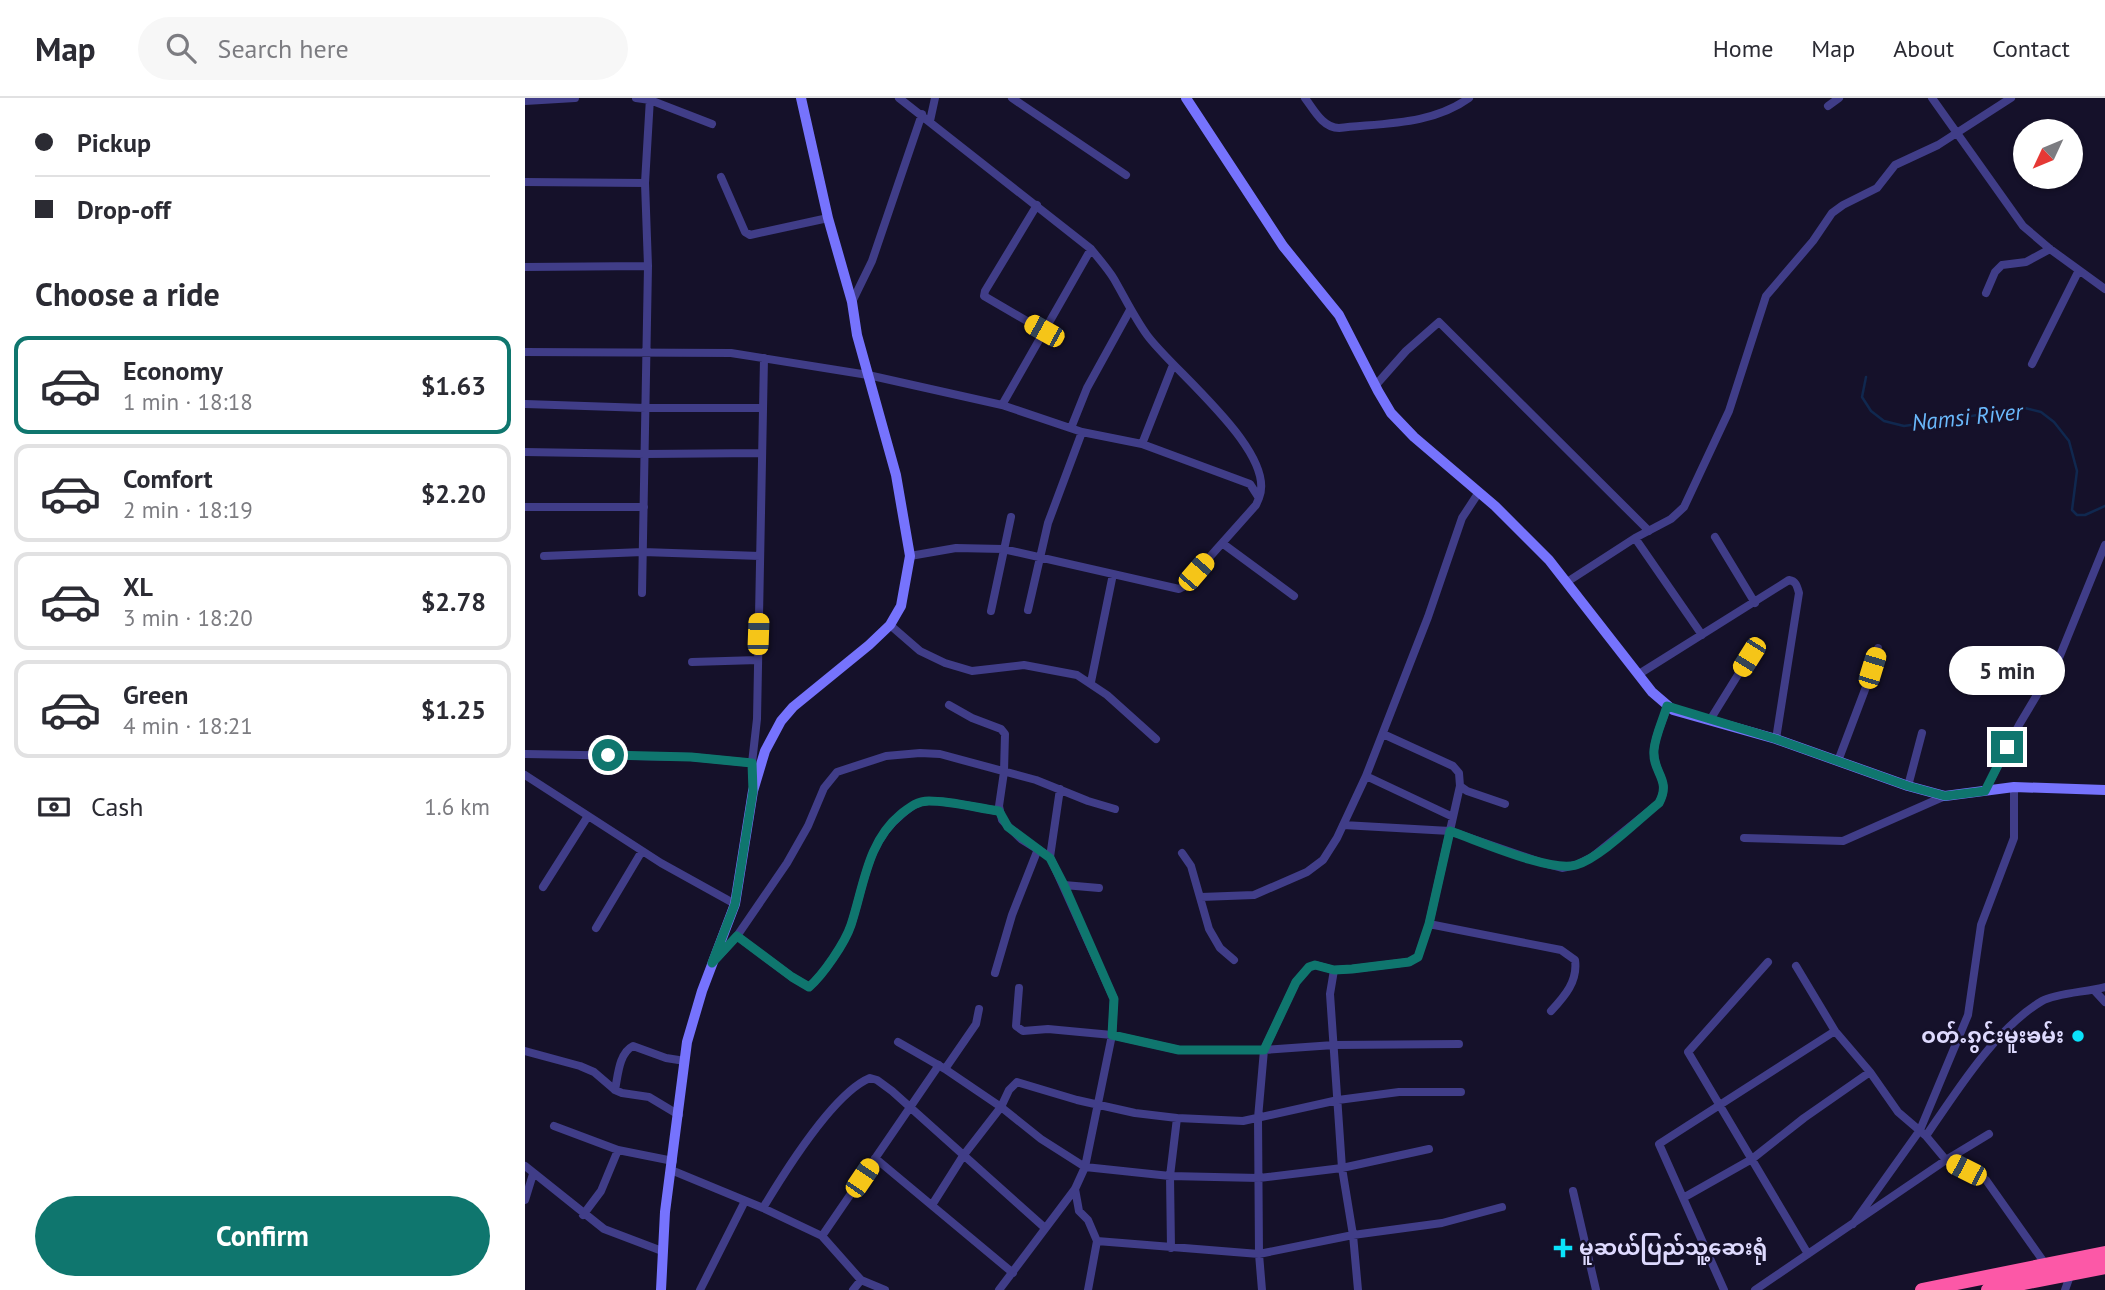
<!DOCTYPE html>
<meta charset="utf-8">
<style>
body{margin:0;font-family:"PT Sans","Noto Sans Myanmar",sans-serif;background:#f7f7f7;color:#2b2b33;height:100vh;display:flex;flex-direction:column;font-size:26px;white-space:nowrap}
*{box-sizing:border-box;margin:0}
p{font-size:23px;color:#7c7c81}
.icon{flex:none;width:38px;height:38px;fill:none;stroke:currentColor;stroke-width:2;stroke-linecap:round;stroke-linejoin:round}
.map{position:relative;flex:1;overflow:hidden}
.details{display:flex;flex-direction:column;background:#fff;width:525px}
.details>*{flex:none}
.top-card{display:grid;align-content:center;height:154px;padding:0 35px;background:#fff}
.needle{width:46px;rotate:226deg}
.tools{position:absolute;left:1488px;top:21px;display:grid;gap:14px}
.tools a{display:grid;place-items:center;width:70px;height:70px;border-radius:50%;background:#fff;box-shadow:0 2px 5px #0004;font-size:35px}
.end{position:absolute;width:32px;height:32px;margin:-16px;border:9px solid #0f766e;background:#fff;box-shadow:0 0 0 4px #fff}
.from{border-radius:50%}
.bubble{position:absolute;height:49px;border-radius:24px;background:#fff;box-shadow:0 2px 5px #0004;font-size:23px;font-weight:700;line-height:49px;text-align:center}
.car{position:absolute;width:21px;height:42px;margin:-21px -10px;border-radius:9px;box-shadow:0 0 5px 2px #0007;background:linear-gradient(#f5c518 24%,#345 0 40%,#f5c518 0 76%,#345 0 86%,#f5c518 0)}
.top-card b{display:flex;align-items:center;gap:24px;height:66px;font-size:26px}
.top-card b+b{border-top:2px solid #e1e1e2}
.top-card i{width:18px;height:18px;background:#2b2b33}
ul{padding:0;list-style:none}
li{display:flex;align-items:center;gap:21px;height:98px;margin:0 14px 10px;padding:0 21px;border:4px solid #e1e1e2;border-radius:14px}
li div{flex:1}
li b{display:block;font-size:26px}
li em{font-style:normal;font-weight:700}
li.selected{border-color:#0f766e}
li>.icon{width:63px;height:63px;stroke-width:1.5}
h2{padding:0 35px;font-size:32px;line-height:84px}
.pay{display:flex;align-items:center;gap:18px;height:77px;padding:0 35px;font-size:26px}
.pay p{margin-inline-start:auto}
.action{display:flex;gap:14px;margin-top:auto;padding:14px 35px}
.action a{flex:1;height:80px;border-radius:42px;background:#0f766e;color:#fff;font-size:28px;font-weight:700;line-height:80px;text-align:center}
header{display:flex;align-items:center;gap:42px;box-sizing:border-box;height:98px;padding:0 35px;background:#fff;border-bottom:2px solid #e1e1e2}
header strong{font-size:33px}
nav{display:flex;gap:38px;margin-inline-start:auto;font-size:24px}
.search{width:490px;height:63px;background:#f7f7f7;display:flex;align-items:center;gap:18px;box-sizing:border-box;padding:0 24px;border-radius:38px;color:#7c7c81;font-size:26px}
main{display:flex;flex:1;min-height:0}
.map>svg:first-child{display:block}
.lines{fill:none;stroke-linecap:round;stroke-linejoin:round}
.stream{stroke:#10284f;stroke-width:2.5}
.street{stroke:#403d88;stroke-width:8}
.secondary{stroke:#7673fd;stroke-width:10}
.highway{stroke:#fc58a7;stroke-width:14}
.route{stroke:#0f766e;stroke-width:9}
.poi-dot{fill:#0ae3fb;stroke:#15112a;stroke-width:2.5}
.labels{text-anchor:middle;stroke-width:5;stroke-linejoin:round;paint-order:stroke}
.poi-label{font-size:21px;font-weight:bold;fill:#dedafe;stroke:#15112a;text-anchor:end}
.water-label{font-size:23px;font-style:italic;fill:#6ab9fc;stroke:#15112a}
</style>
<header>
<strong>Map</strong>
<div class="search"><svg class="icon" aria-label="search" viewBox="0 0 24 24"><circle cx="10" cy="10" r="6"/><path d="M15 15l6 6"/></svg>Search here</div>
<nav><a>Home</a><a>Map</a><a>About</a><a>Contact</a></nav>
</header>
<main>
<section class="details">
<div class="top-card">
<b><i class="from"></i>Pickup</b>
<b><i></i>Drop-off</b>
</div>
<h2>Choose a ride</h2>
<ul>
<li class="selected"><svg class="icon" aria-label="car" viewBox="0 0 24 24"><path d="M5 17H2v-5l4-1 3-4h7l3 4 3 1v5h-3M9 17h6M6 11h13"/><circle cx="7" cy="17" r="2"/><circle cx="17" cy="17" r="2"/></svg><div><b>Economy</b><p>1 min · 18:18</p></div><em>$1.63</em></li>
<li><svg class="icon" aria-label="car" viewBox="0 0 24 24"><path d="M5 17H2v-5l4-1 3-4h7l3 4 3 1v5h-3M9 17h6M6 11h13"/><circle cx="7" cy="17" r="2"/><circle cx="17" cy="17" r="2"/></svg><div><b>Comfort</b><p>2 min · 18:19</p></div><em>$2.20</em></li>
<li><svg class="icon" aria-label="car" viewBox="0 0 24 24"><path d="M5 17H2v-5l4-1 3-4h7l3 4 3 1v5h-3M9 17h6M6 11h13"/><circle cx="7" cy="17" r="2"/><circle cx="17" cy="17" r="2"/></svg><div><b>XL</b><p>3 min · 18:20</p></div><em>$2.78</em></li>
<li><svg class="icon" aria-label="car" viewBox="0 0 24 24"><path d="M5 17H2v-5l4-1 3-4h7l3 4 3 1v5h-3M9 17h6M6 11h13"/><circle cx="7" cy="17" r="2"/><circle cx="17" cy="17" r="2"/></svg><div><b>Green</b><p>4 min · 18:21</p></div><em>$1.25</em></li>
</ul>
<div class="pay"><svg class="icon" aria-label="cash" viewBox="0 0 24 24"><path d="M3 7h18v10H3z"/><circle cx="12" cy="12" r="2"/></svg>Cash<p>1.6 km</p></div>
<div class="action"><a>Confirm</a></div>
</section>
<div class="map">
<svg width="1580" height="1192" viewBox="0 0 1580 1192">
<rect width="100%" height="100%" fill="#15112a"/>
<g class="lines">
<path class="stream" d="M1341 279 1337 299 1346 313 1359 323 1379 328 1500 310 1516 314 1529 324 1544 343 1552 373 1547 412 1552 417H1560L1580 408"/>
<path class="street" d="M111 0 125 2 187 26
M374 0 566 151C574 161 583 171 589 181 600 200 609 219 622 237 647 272 753 354 734 400
M487 0 601 77
M780 0C789 12 798 30 814 30 858 25 907 27 944 0
M1407 0 1498 128 1525 151 1580 191
M0 3 50 0
M1303 8 1314 0
M405 23 410 0
M196 79 220 134 225 137 303 120
M0 84 120 85
M512 107 460 193 459 198 519 233
M0 169 123 168
M1461 195 1470 174 1477 167 1501 164 1525 151
M327 204 347 163 397 16
M0 254 206 255 343 277 477 307 557 334 617 346 725 386 734 400 731 407 658 489 654 491 478 451 431 450 385 458
M1507 266 1554 172
M850 288 881 253 914 224 1124 433
M0 306 120 310H238
M477 307 566 151
M546 330 562 290 605 212
M617 346 648 267
M0 354 120 356 236 355
M0 409H119
M1190 439 1230 505
M1110 440 1177 537
M697 445 769 498
M19 458 118 454 235 458
M1042 484 1110 440 1146 421 1159 409 1204 313 1241 198 1288 143 1307 115 1318 107 1352 90 1370 67 1413 47 1486 0
M117 495 123 168 120 85 125 0
M503 512 523 425 557 334
M466 513 486 419
M365 527 395 553 420 565 447 573 499 567 552 577 582 597 631 641
M167 564 233 562
M1114 576 1264 482C1271 483 1272 488 1274 495L1251 641
M566 584 588 476
M424 607 447 620 476 631 480 636 479 674 474 708 477 722 496 741 525 759 589 901 587 937 560 1069 550 1091 474 1192
M1185 622 1224 559
M858 636 928 668 934 675 935 688 942 693 980 706
M0 656 166 659 227 665
M1313 663 1341 589 1353 550
M0 677 136 765 210 806
M841 678 928 719
M228 686 227 665 232 621 239 260
M1383 688 1397 635
M1460 693 1494 627 1534 560 1580 447
M818 727 925 733 1018 765 1037 770 1051 767 1067 759 1134 705C1147 681 1127 675 1129 652 1130 638 1138 622 1142 609
M1219 740 1318 743 1420 698
M657 755 666 768 684 831 695 850 709 862
M525 759 535 691
M539 787 574 790
M18 789 63 718
M676 799 729 797 782 774 798 762 812 740 841 678 903 519 937 420 954 394
M904 826 1036 852 1050 862C1053 883 1040 898 1026 913
M71 830 117 753
M212 838 267 879 284 889C298 877 320 845 326 827 339 788 342 744 376 717 385 709 393 703 404 703 427 703 452 710 474 713
M192 860 212 838 262 765 283 728 299 690 312 674 361 658 395 655 415 656 511 682 563 703 590 711
M1243 864 1163 954 1283 1156
M1271 868 1310 933 1345 974 1373 1014 1401 1038 1421 1062 1461 1082 1521 1167
M809 872 805 896 817 1070 828 1137 833 1192
M470 875 487 817 513 751
M494 890 491 928 498 933 523 931 587 937 654 952H739L809 947 934 946
M1569 892 1580 904
M373 944 420 971 476 1009 516 1041 560 1069 645 1078 734 1080 817 1070 904 1051
M0 953 55 968 69 974 90 992 97 995 124 999 154 1017
M420 971 451 926 454 911
M90 992C93 977 94 955 108 948L141 960 160 963
M29 1028 93 1052 148 1063
M1401 1038C1431 994 1471 930 1517 903 1531 895 1562 894 1580 889
M350 1060 488 1175
M0 1068 79 1131 137 1153
M146 1072 238 1110 297 1138 336 1182 360 1192
M550 1091 554 1113 563 1122 572 1143 563 1192
M1048 1093 1071 1192
M1158 1100 1227 1061 1279 1020 1345 974
M0 1102 8 1076
M407 1107 438 1058 476 1009 484 992 492 984 552 1002 610 1015 652 1020 718 1023 813 1002 874 994H936
M238 1110C259 1075 308 995 345 980L352 982 367 993 520 1130
M58 1117 76 1093 93 1052
M1328 1126 1395 1032 1443 917 1456 827 1489 740V689
M297 1138 414 967
M572 1143 734 1156 828 1137 917 1125 977 1109
M646 1150 645 1078 652 1020
M175 1192 220 1103
M328 1192 336 1182
M737 1192 734 1156 733 1020 739 952 771 884 784 869 791 867 809 872 827 871 884 864 893 859 904 826 935 688
M1199 1192 1134 1046 1310 933
M1230 1192 1421 1062 1464 1036
M1540 1192 1546 1175"/>
<path class="secondary" d="M661 0 758 148 814 217 853 293 866 315 889 339 970 408 1024 462 1127 594 1148 612 1251 641 1383 688 1420 698 1489 689 1580 692
M136 1192 140 1114 162 944 177 893 210 806 228 693 240 653 256 623 268 609 344 547 365 527 376 508 385 458 371 377 332 237 327 204 303 120 276 0"/>
<path class="highway" d="M1397 1192 1580 1155
M1463 1192 1580 1169"/>
</g>
<g class="lines">
<path class="route" d="M83 657 166 659 227 665 228 693 210 806 187 865 212 838 267 879 284 889C298 877 320 845 326 827 339 788 342 744 376 716 385 709 392 703 404 703 427 703 452 710 474 713L483 729 525 760 539 787 589 901 587 937 654 952H739L771 884 784 869 790 867 809 872 827 871 884 864 893 859 904 826 925 733C952 742 1026 775 1051 767 1075 760 1113 722 1134 705 1147 681 1127 675 1129 652 1130 638 1138 622 1142 608L1251 641 1383 688 1420 698 1460 693 1482 649"/>
</g>
<g class="poi-dot">
<circle cx="1553" cy="938" r="7"/>
<path d="M1034.5 1139.5h7v7h7v7h-7v7h-7v-7h-7v-7h7z"/>
</g>
<g class="labels">
<g class="poi-label">
<text x="1539" y="945">ဝတ်ႉၵွင်းမူးၶမ်း</text>
<text x="1054" y="1157" text-anchor="start">မူဆယ်ပြည်သူ့ဆေးရုံ</text>
</g>
<g class="water-label">
<text transform="translate(1442 319) rotate(-6)" y="8">Namsi River</text>
</g>
</g>
</svg>
<div class="tools">
<a><svg class="needle" viewBox="-14 -14 28 28"><path d="M0-13l5 13h-10z" fill="#e53935"/><path d="M0 13l5-13h-10z" fill="#7c7c81"/></svg></a>
</div>
<i class="end from" style="left:83px;top:657px"></i>
<i class="end" style="left:1482px;top:649px"></i>
<div class="bubble" style="left:1424px;top:548px;width:116px">5 min</div>
<i class="car" style="left:519px;top:233px;rotate:299deg"></i>
<i class="car" style="left:671px;top:474px;rotate:41deg"></i>
<i class="car" style="left:233px;top:536px;rotate:2deg"></i>
<i class="car" style="left:1224px;top:559px;rotate:212deg"></i>
<i class="car" style="left:1347px;top:570px;rotate:17deg"></i>
<i class="car" style="left:1441px;top:1072px;rotate:297deg"></i>
<i class="car" style="left:337px;top:1080px;rotate:34deg"></i>
</div>
</main>
